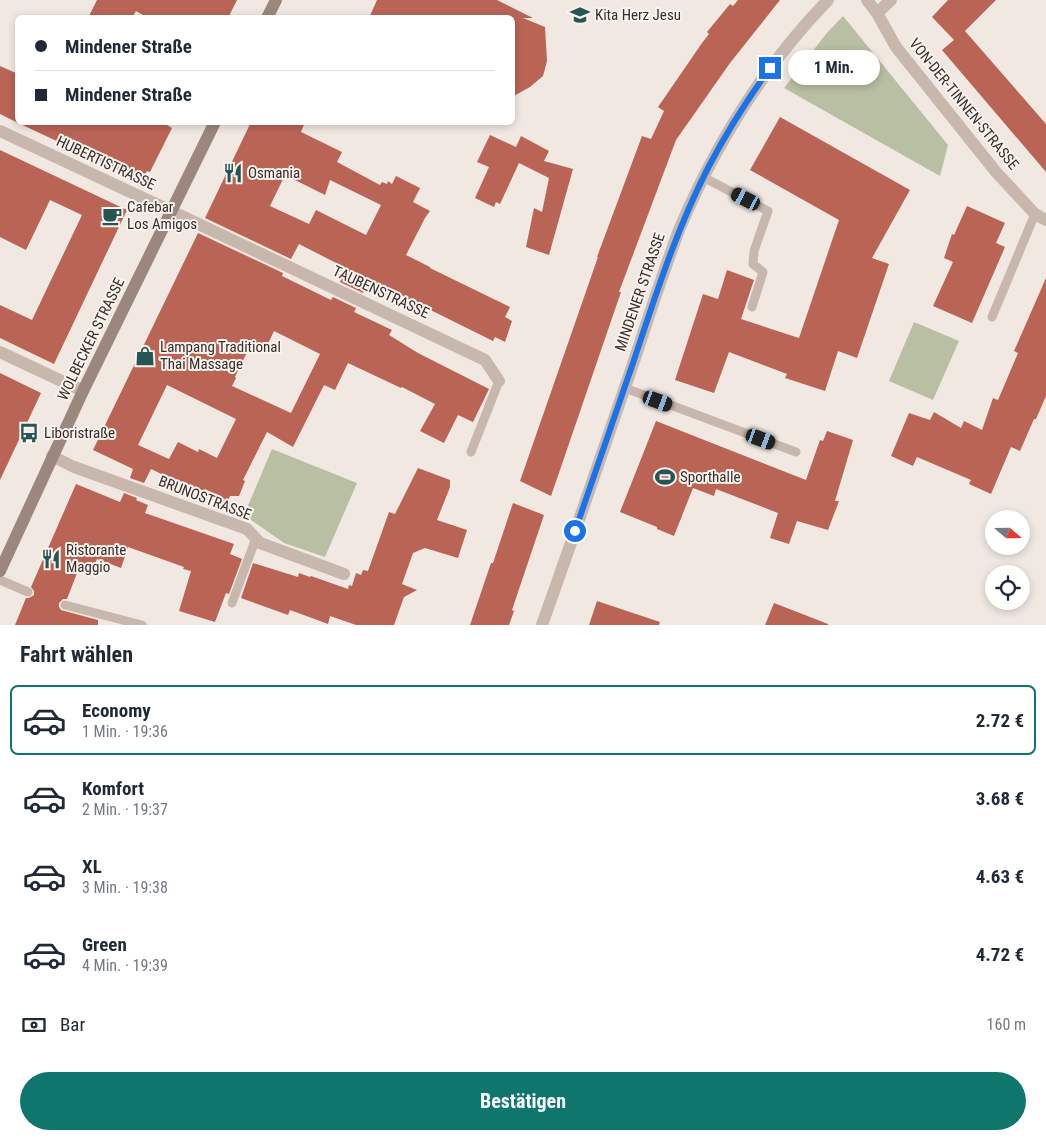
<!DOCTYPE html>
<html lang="de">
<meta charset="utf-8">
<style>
body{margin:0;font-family:"Roboto Condensed",sans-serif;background:#f6f6f7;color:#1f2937;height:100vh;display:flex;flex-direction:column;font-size:19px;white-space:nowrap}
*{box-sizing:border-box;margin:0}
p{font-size:16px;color:#747a83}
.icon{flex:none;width:28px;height:28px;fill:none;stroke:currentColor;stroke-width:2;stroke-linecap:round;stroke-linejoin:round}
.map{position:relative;height:625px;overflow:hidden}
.drawer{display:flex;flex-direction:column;background:#fff;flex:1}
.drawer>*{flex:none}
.top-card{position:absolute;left:15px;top:15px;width:500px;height:110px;border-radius:8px;box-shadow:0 2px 8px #0003;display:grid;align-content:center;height:110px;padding:0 20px;background:#fff}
.needle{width:32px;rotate:110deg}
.tools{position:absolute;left:985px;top:510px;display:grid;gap:10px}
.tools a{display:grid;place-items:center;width:45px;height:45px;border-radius:50%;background:#fff;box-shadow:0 2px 8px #0003;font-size:25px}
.end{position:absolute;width:22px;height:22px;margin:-11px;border:6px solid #1a73e8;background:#fff;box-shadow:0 0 0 2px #fff}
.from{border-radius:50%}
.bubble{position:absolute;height:35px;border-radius:18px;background:#fff;box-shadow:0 2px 8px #0003;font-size:16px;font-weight:700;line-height:35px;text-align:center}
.car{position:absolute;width:15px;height:30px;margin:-15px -8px;border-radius:6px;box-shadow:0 0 4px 1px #0007;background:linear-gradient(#222 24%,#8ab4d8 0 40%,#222 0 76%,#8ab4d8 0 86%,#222 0)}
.top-card b{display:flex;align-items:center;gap:18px;height:48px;font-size:19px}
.top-card b+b{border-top:1px solid #e0e1e3}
.top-card i{width:12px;height:12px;background:#1f2937}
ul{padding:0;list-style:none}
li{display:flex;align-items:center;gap:15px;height:70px;margin:0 10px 8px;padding:0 10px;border:2px solid transparent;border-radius:8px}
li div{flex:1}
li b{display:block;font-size:19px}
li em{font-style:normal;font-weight:700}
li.on{border-color:#0f766e}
li>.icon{width:45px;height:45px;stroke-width:1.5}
h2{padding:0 20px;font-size:22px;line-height:60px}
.pay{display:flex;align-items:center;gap:12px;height:55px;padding:0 20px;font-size:19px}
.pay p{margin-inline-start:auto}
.button{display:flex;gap:10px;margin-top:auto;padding:10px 20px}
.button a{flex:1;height:58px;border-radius:30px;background:#0f766e;color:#fff;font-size:20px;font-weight:700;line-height:58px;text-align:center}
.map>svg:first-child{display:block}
.green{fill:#b8bfa2}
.building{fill:#ba6456;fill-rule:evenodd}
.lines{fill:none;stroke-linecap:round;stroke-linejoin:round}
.lane{stroke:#c8b7ad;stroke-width:9}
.street{stroke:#c8b7ad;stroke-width:12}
.secondary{stroke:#9c877f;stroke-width:12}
.route{stroke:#1a73e8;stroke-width:6}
.labels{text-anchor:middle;stroke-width:4;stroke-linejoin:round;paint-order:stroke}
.poi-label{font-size:15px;fill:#382e2b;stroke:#f9f2ed;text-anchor:start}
.street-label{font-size:15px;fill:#382e2b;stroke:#f9f2ed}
</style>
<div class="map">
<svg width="1046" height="625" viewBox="0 0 1046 625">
<rect width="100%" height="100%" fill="#f1e8e1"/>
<path class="green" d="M843 16 948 145 940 176 784 88 826 34Z
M914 322 959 341 933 400 889 381Z
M272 449 357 483 325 557 284 543 244 515Z"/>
<path class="building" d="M97 0H237L228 18H148L136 11 132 18H88Z
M377 0H497L533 18H523L545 27 547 61 543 76 530 87 512 97V18H369Z
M738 0H780L730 63 676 140 619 292H621L551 496 520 481 598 257H597L642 136 651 139 664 111 658 107 702 43 709 34 707 32 730 4 733 6Z
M948 0H996L965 31 1046 124V172L942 50 954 40 932 17Z
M0 66 18 74V122H162L172 128 150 172 147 171 142 181 16 122 0 114Z
M780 117 910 190 872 258 889 264 857 358 838 351 825 391 785 378 787 374 729 352 714 393 675 380 703 294 718 299 727 270 754 280 741 319 799 338 839 220 750 170Z
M251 122H305L301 132 342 152 337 162 380 185 382 182 387 184 388 181 392 184 396 176 420 188 413 202 430 211 425 218 406 255 430 267V268L510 307 505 317 512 321 505 342 495 337 493 341 370 280 363 293 340 282 346 268 299 244 291 259 205 218ZM285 175 325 195 330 180 381 205 366 235 316 210 309 224 270 206Z
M490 135 516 147 521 136 549 151 544 161 573 169 549 255 526 247 534 208 542 212 549 178 519 163 500 204 496 202 494 207 475 198 489 167 477 162Z
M0 150 127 210 54 364 0 338V305L32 320 82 215 50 200 26 250 0 237Z
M967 206 1005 223 996 243 1005 247 972 323 933 306 953 262 944 258 952 234 954 235Z
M198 233 283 273 282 276 331 300 333 297 356 308 354 312 392 330 389 335 418 353 489 389 473 422 458 415 444 443 420 431 435 404 402 387 401 388 348 363 335 390 324 385 293 447 267 432 243 480 245 481 239 496H230L228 501 205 489 204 492 185 483 184 485 151 469 144 483 130 478 133 469 93 450ZM274 331 320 354 291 413 232 386 236 378 235 377 250 346 261 351V350L264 352ZM167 385 236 419 217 458 199 449 198 452 178 442 169 459 138 445Z
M1046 278V396L1036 419H1034L1020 451 1011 447 991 494 969 484 971 480 917 457 913 466 891 456 909 413 930 420 934 412 961 428 964 421 982 430 993 398 998 400 1018 353 1014 351Z
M0 373 41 393 0 480Z
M656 421 806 480 820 440 823 441 827 431 853 440 835 501H839L828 530 797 521 789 544 770 538 778 513 716 489 714 496 693 488 674 536 657 529V527L620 512Z
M418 468 450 480V487L437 520 467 530 458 558 425 548 413 553 402 584 417 590 404 597 394 625H356L330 616 328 624 290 610 288 615 241 598 253 563 298 577 299 573 310 577 311 576 348 589 349 585 352 586 356 573 361 575 363 570 368 571 389 512 395 514Z
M76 484 120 502 124 493 137 498 136 500 148 505 145 513 234 544 230 554 242 559 229 594 226 593 215 622 179 611 191 571 183 569 184 567 128 547 121 568 97 559 91 573 79 568 67 599H63L59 603V607L61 610 98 620V625H15L26 598H29L34 595V591L31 587Z
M513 503 544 515 512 610 514 611 509 625H470L491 563H493Z
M597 601 660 622 659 625H589Z
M774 603 828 624V625H765Z"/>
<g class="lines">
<path class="lane" d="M703 177 768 211 754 251 753 264 763 272 752 307
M992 317 1035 214
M625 388 796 452
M471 452 499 381
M0 580 28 592
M232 603 256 538
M65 605 142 625"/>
<path class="street" d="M867 0 877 13 896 47 996 172 1035 214 1046 220
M877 13 891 0
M0 131 188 219 485 360 499 381
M0 352 83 391
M52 456 74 467 247 529 260 543 344 574
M542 625C570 547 597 468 624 390 638 351 650 311 664 272 669 258 674 243 679 230 715 145 764 66 828 0"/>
<path class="secondary" d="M267 18 276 0
M0 571 83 391 215 122"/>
</g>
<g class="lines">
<path class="route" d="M575 531C594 475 614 419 633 363 655 297 676 230 708 168 726 133 747 100 770 68"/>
</g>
<defs>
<symbol id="school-bare" viewBox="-9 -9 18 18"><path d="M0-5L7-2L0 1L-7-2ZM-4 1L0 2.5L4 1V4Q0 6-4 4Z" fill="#255554" stroke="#f9f2ed" stroke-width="2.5" paint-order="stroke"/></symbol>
<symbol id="restaurant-bare" viewBox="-9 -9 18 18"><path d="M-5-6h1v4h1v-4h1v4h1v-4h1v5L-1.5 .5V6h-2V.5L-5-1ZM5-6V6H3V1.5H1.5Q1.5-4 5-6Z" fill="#255554" stroke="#f9f2ed" stroke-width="2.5" paint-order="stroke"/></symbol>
<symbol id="cafe-bare" viewBox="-9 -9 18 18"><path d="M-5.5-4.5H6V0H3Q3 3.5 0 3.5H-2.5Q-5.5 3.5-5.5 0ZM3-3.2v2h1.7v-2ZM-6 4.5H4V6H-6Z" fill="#255554" stroke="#f9f2ed" stroke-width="2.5" paint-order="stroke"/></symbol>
<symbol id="shop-bare" viewBox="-9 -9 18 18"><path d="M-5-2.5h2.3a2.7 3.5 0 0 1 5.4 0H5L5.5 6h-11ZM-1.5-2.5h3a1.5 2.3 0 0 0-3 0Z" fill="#255554" stroke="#f9f2ed" stroke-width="2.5" paint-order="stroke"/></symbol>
<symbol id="bus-bare" viewBox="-9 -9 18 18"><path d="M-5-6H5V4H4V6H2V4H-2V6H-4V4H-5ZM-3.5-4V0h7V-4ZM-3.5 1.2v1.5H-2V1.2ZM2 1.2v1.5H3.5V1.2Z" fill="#255554" stroke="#f9f2ed" stroke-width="2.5" paint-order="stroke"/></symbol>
<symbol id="stadium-bare" viewBox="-9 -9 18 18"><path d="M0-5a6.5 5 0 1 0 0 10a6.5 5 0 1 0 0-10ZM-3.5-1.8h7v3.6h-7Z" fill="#255554" stroke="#f9f2ed" stroke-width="2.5" paint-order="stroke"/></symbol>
</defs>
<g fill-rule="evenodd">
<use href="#school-bare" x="566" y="1" width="28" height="28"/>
<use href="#restaurant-bare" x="219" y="159" width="28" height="28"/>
<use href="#cafe-bare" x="98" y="202" width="28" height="28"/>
<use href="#shop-bare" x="131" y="342" width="28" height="28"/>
<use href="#bus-bare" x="15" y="419" width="28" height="28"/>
<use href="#stadium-bare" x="651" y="463" width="28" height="28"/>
<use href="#restaurant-bare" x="37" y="545" width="28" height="28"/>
</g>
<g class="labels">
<g class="poi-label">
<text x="595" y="20">Kita Herz Jesu</text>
<text x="248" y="178">Osmania</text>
<text x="127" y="212">Cafebar<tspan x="127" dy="17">Los Amigos</tspan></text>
<text x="160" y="352">Lampang Traditional<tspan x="160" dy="17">Thai Massage</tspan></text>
<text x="44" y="438">Liboristraße</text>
<text x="680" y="482">Sporthalle</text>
<text x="66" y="555">Ristorante<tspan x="66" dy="17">Maggio</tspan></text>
</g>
<g class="street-label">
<text transform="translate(964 104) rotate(51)" y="5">VON-DER-TINNEN-STRASSE</text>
<text transform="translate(106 163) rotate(25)" y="5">HUBERTISTRASSE</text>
<text transform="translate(381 292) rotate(25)" y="5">TAUBENSTRASSE</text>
<text transform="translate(640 292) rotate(-71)" y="5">MINDENER STRASSE</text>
<text transform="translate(91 339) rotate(-64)" y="5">WOLBECKER STRASSE</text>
<text transform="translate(205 498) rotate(21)" y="5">BRUNOSTRASSE</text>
</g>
</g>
</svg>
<div class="tools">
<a><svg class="needle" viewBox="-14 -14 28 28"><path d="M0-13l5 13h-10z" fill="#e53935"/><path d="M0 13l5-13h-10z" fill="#747a83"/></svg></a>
<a><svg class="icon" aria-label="locate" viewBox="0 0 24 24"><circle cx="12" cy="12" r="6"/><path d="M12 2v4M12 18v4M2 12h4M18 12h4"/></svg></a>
</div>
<i class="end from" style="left:575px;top:531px"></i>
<i class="end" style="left:770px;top:68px"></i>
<div class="bubble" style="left:788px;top:50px;width:92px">1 Min.</div>
<i class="car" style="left:746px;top:199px;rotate:297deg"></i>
<i class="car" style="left:658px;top:401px;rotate:110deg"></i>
<i class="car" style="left:761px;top:439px;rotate:110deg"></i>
<div class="top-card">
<b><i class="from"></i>Mindener Straße</b>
<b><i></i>Mindener Straße</b>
</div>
</div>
<section class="drawer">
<h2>Fahrt wählen</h2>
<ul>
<li class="on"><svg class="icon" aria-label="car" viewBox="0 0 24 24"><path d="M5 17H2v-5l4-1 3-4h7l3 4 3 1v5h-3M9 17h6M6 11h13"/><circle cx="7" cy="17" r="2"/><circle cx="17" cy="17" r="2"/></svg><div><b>Economy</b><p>1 Min. · 19:36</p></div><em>2.72 €</em></li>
<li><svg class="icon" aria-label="car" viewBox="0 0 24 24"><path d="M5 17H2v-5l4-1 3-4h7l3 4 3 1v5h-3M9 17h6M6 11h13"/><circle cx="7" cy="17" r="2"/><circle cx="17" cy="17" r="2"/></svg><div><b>Komfort</b><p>2 Min. · 19:37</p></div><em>3.68 €</em></li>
<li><svg class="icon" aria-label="car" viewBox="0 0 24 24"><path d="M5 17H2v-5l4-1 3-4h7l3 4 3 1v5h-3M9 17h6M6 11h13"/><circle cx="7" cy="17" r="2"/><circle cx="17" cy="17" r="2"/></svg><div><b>XL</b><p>3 Min. · 19:38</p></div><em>4.63 €</em></li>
<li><svg class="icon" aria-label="car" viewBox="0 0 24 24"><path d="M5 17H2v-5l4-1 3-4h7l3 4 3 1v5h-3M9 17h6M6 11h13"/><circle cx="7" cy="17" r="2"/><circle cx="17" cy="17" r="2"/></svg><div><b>Green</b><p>4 Min. · 19:39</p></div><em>4.72 €</em></li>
</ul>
<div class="pay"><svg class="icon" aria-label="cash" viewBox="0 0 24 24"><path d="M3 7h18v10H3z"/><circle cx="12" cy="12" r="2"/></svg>Bar<p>160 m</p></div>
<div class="button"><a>Bestätigen</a></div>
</section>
